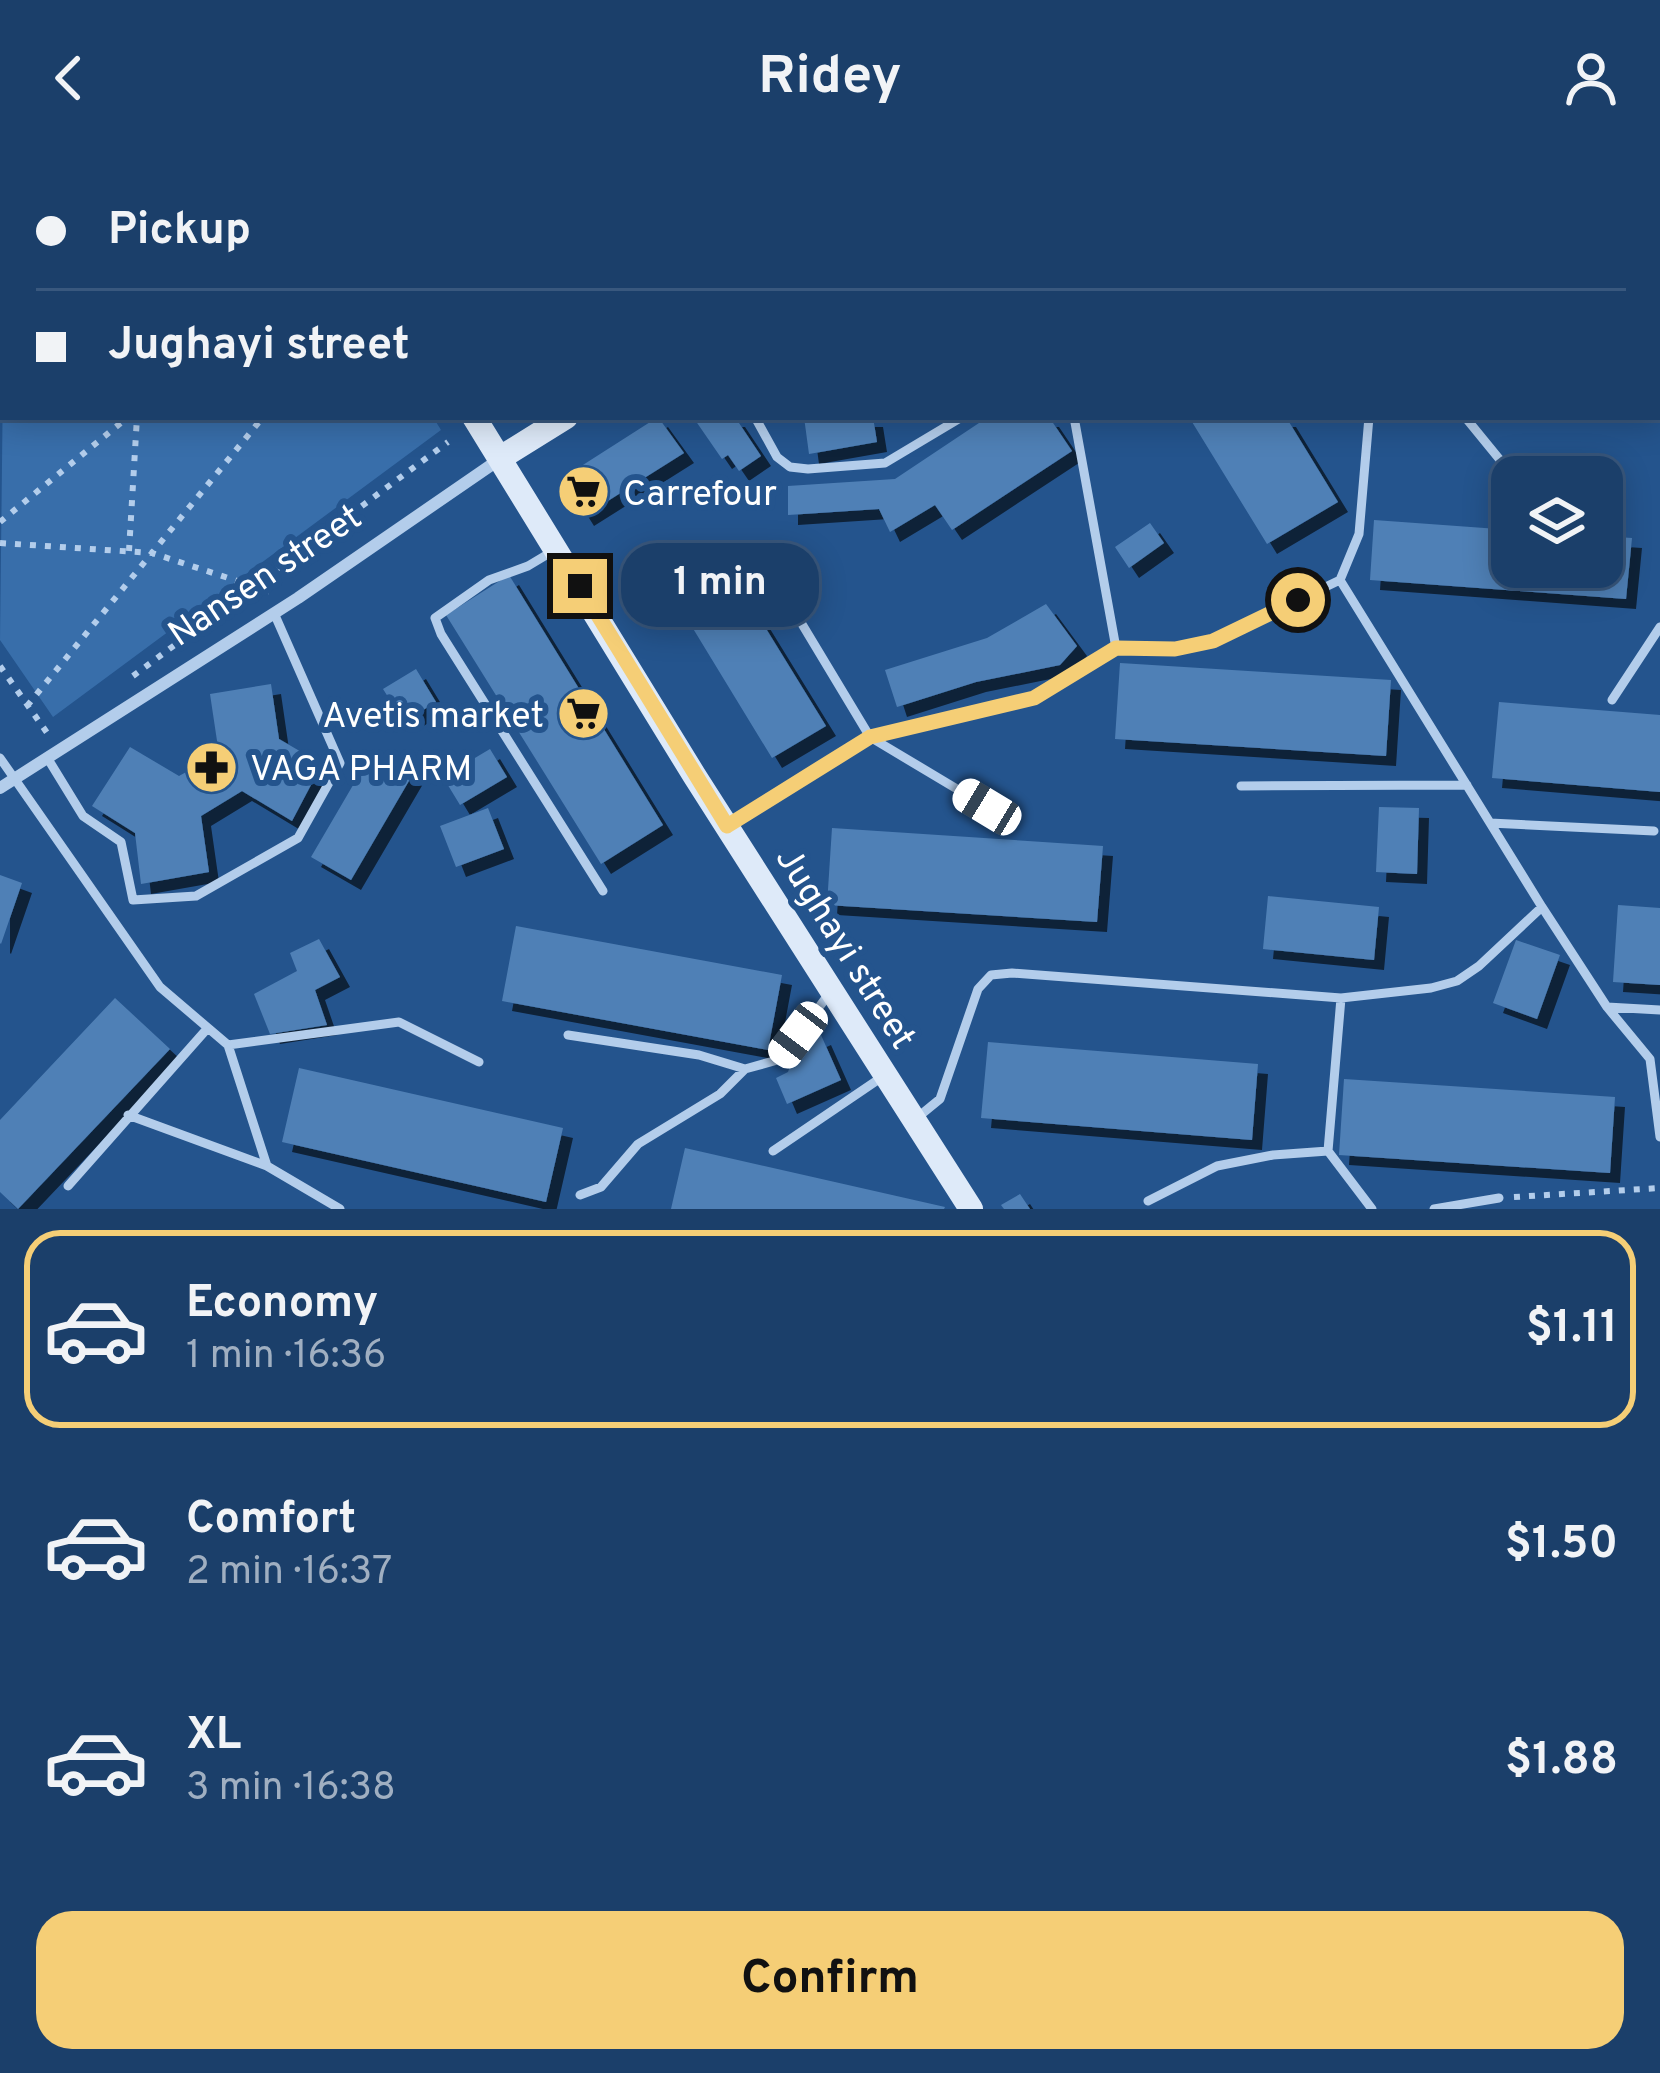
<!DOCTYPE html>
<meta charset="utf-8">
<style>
body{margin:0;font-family:Overpass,sans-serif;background:#244670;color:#f1f3f6;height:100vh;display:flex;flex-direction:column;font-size:45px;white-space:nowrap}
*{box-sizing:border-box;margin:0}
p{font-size:39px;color:#a0afc1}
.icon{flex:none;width:66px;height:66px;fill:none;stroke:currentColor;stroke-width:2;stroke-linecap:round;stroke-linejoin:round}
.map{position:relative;height:1053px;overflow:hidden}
.details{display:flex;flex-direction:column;background:#1b3f6a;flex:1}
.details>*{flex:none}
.banner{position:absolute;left:0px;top:0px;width:1662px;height:264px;box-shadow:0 6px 30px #0003,0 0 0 3px #39587e;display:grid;align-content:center;height:264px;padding:0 36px;background:#1b3f6a}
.controls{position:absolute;left:1491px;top:300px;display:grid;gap:24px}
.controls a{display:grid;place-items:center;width:132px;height:132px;border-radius:24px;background:#1b3f6a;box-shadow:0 6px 30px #0003,0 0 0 3px #39587e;font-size:60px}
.end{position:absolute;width:54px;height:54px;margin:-27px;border:15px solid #f5ce76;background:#111;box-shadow:0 0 0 6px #111}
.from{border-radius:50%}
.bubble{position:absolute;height:84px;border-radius:36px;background:#1b3f6a;box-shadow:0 6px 30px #0003,0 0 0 3px #39587e;font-size:39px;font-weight:700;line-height:84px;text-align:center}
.car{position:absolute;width:36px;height:72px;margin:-36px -18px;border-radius:15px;box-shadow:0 0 9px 3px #0007;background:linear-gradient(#fff 24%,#345 0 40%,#fff 0 76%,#345 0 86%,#fff 0)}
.banner b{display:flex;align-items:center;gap:42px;height:114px;font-size:45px}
.banner b+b{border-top:3px solid #39587e}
.banner i{width:30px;height:30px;background:#f1f3f6}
ul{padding:21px 0 0;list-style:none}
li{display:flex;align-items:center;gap:36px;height:198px;margin:0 24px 18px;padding:0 12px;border:6px solid transparent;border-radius:36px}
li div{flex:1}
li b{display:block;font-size:45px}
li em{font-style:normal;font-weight:700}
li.on{border-color:#f5ce76}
li>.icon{width:108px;height:108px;stroke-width:1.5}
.action{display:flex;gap:24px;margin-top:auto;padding:24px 36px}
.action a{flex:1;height:138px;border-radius:36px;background:#f5ce76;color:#111;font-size:48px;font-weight:700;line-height:138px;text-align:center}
header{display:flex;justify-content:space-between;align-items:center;height:156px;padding:0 36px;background:#1b3f6a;font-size:54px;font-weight:700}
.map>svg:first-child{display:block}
.green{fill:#386eaa}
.building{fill:#5080b6;filter:url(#shadow)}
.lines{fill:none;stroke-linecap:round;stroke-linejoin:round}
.path{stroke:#b3cdeb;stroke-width:6;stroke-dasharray:6 9;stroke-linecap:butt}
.lane{stroke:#b3cdeb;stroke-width:9}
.street{stroke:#b3cdeb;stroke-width:12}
.secondary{stroke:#deeaf9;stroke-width:24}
.route{stroke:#f5ce76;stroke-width:15}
.labels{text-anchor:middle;stroke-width:12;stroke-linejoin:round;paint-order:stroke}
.poi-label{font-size:36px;fill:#fff;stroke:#24548d;text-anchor:start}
.street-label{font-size:36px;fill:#fff;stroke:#24548d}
</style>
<header><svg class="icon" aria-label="back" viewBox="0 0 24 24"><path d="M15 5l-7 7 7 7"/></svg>Ridey<svg class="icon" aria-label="person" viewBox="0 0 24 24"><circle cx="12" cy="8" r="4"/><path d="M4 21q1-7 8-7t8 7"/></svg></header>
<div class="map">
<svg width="1660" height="1053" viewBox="0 0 1660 1053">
<defs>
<filter id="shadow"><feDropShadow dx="10" dy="10" stdDeviation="0" flood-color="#0009"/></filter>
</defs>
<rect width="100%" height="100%" fill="#24548d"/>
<path class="green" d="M365 0H885L367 3Z
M3 219V261H433L441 274 53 561 0 484Z"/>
<path class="building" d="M658 261 684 297 584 360 561 323Z
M693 261H735L761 300 739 315 728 299 722 303Z
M804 261H873L877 286 809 298Z
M988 261H1049L1072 295 952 374 935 349 890 376 879 353 788 359V330L895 323Z
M1189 261H1286L1338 346 1267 388Z
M1374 364 1512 374V411H1602V380L1632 382 1626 443 1370 424Z
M1150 367 1164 387 1129 412 1115 391Z
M714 388 826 570 772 602 661 420Z
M509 419 663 669 601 708 446 459Z
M1046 448 1077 490 1060 509 976 526 897 551 885 514 987 482Z
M1120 507 1391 524 1386 600 1115 583Z
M416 513 436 546 404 566 383 533Z
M271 528 279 583 322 608 292 665 242 635 201 660 209 716 141 728 135 677 92 650 130 591 179 620 219 598 210 538Z
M1499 546 1660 559V636L1492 622Z
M490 593 507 621 460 649 443 621Z
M373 595 413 618 351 724 311 701Z
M1379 651 1419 652 1417 718 1376 716Z
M488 652 504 693 456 711 440 670Z
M832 672 1103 690 1097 766 827 749Z
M0 719 22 727 1 788 0 787Z
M1268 740 1379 751 1374 804 1263 793Z
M1618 749 1660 752V829L1613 826Z
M516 770 782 819 768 894 502 845Z
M319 783 340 821 315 834 327 869 270 878 254 838 297 815 290 797Z
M1516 784 1560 799 1537 863 1493 847Z
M115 842 170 893 18 1053 0 1036V964Z
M821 879 841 924 787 948 776 922 788 916 797 890Z
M988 886 1258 908 1252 984 981 962Z
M299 912 563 972 546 1046 282 986Z
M1344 923 1615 941 1610 1017 1339 999Z
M685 992 945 1051 944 1053H671Z
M1020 1038 1030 1053H1004L1001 1049Z"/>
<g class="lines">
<path class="path" d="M735 0 737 3
M191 3 194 0
M232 3 233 0
M685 3 690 0
M788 3 789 0
M0 200 3 197
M0 247H3
M0 366 128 261
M0 387 152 397 271 436
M129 395 137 261
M0 510 50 581
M133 520 448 286
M27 550 263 261
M1514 1041 1660 1032"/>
<path class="lane" d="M1034 0 1035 3
M1227 3 1231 0
M1387 3V0
M0 124 3 129
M755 261 777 301 790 311 808 313 885 307 962 261
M1074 261 1116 492
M1465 261 1514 321
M553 395 528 410 489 424 435 462 441 478 603 735
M758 395 870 581 987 651
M1340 424 1359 378 1369 261
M1612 544 1660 471
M0 602 160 831 228 889 267 1010 340 1053
M48 603 83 660 121 686 133 744 196 740 298 682 340 607 274 457
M1241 630 1467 629
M1490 667 1654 675
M727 670 870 581 1034 542 1116 492 1175 493 1213 485 1340 424 1542 751 1607 851 1650 903 1660 981
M1341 842 1328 995 1372 1053
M1607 851 1660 854
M568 879 699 899 745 913 781 903 828 839
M228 889 399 866 479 906
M128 959 267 1010
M918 961 940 943 978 833 991 819 1012 817 1341 842 1431 832 1457 825 1479 810 1542 751
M773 995 885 919
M68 1030 206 874
M580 1039 601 1031 638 988 720 938 745 913
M1148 1045 1217 1010 1273 999 1328 995
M1434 1053 1499 1042"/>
<path class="street" d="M148 3 150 0
M0 157 3 154
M0 632 298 442 500 303"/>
<path class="secondary" d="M304 0 306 3
M979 3 983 0
M474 261 694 619 971 1053
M500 302 566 261"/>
</g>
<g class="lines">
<path class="route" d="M580 430 727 670 870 581 1034 542 1116 492 1175 493 1213 485 1298 444"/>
</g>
<defs>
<symbol id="supermarket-disc" viewBox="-11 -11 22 22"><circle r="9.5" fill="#f5ce76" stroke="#24548d"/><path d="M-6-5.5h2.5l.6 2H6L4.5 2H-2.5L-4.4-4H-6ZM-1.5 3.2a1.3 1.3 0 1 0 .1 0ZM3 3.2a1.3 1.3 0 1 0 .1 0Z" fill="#111"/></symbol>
<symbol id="pharmacy-disc" viewBox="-11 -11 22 22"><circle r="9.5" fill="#f5ce76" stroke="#24548d"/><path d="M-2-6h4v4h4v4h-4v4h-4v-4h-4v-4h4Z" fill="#111"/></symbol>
</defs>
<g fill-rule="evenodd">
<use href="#supermarket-disc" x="554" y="306" width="59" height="59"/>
<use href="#supermarket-disc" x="554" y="528" width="59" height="59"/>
<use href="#pharmacy-disc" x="182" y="582" width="59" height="59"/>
</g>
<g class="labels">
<g class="poi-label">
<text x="623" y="349">Carrefour</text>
<text x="544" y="571" text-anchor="end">Avetis market</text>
<text x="250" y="624">VAGA PHARM</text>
</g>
<g class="street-label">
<text transform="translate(264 418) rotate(-34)" y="13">Nansen street</text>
<text transform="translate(847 791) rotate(58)" y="13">Jughayi street</text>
</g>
</g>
</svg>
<div class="controls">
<a><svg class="icon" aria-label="layers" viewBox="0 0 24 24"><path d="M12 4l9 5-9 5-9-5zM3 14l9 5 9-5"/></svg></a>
</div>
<i class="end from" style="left:1298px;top:444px"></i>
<i class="end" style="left:580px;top:430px"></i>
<div class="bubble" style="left:621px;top:387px;width:198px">1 min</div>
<i class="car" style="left:987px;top:651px;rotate:301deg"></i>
<i class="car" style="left:798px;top:879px;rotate:217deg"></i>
<div class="banner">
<b><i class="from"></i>Pickup</b>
<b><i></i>Jughayi street</b>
</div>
</div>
<section class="details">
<ul>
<li class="on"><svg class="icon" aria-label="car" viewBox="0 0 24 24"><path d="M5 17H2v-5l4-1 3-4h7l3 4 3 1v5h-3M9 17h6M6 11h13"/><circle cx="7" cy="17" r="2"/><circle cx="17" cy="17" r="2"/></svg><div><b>Economy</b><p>1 min · 16:36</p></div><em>$1.11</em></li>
<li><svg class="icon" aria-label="car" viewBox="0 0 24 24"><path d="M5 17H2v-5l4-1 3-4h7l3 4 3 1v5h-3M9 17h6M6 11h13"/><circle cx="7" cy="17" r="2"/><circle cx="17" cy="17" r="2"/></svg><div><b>Comfort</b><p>2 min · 16:37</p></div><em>$1.50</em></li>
<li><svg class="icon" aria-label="car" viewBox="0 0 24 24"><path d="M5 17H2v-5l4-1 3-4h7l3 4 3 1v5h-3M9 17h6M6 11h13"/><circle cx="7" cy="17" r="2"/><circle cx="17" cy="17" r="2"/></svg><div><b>XL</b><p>3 min · 16:38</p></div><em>$1.88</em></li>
</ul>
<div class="action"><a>Confirm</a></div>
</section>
